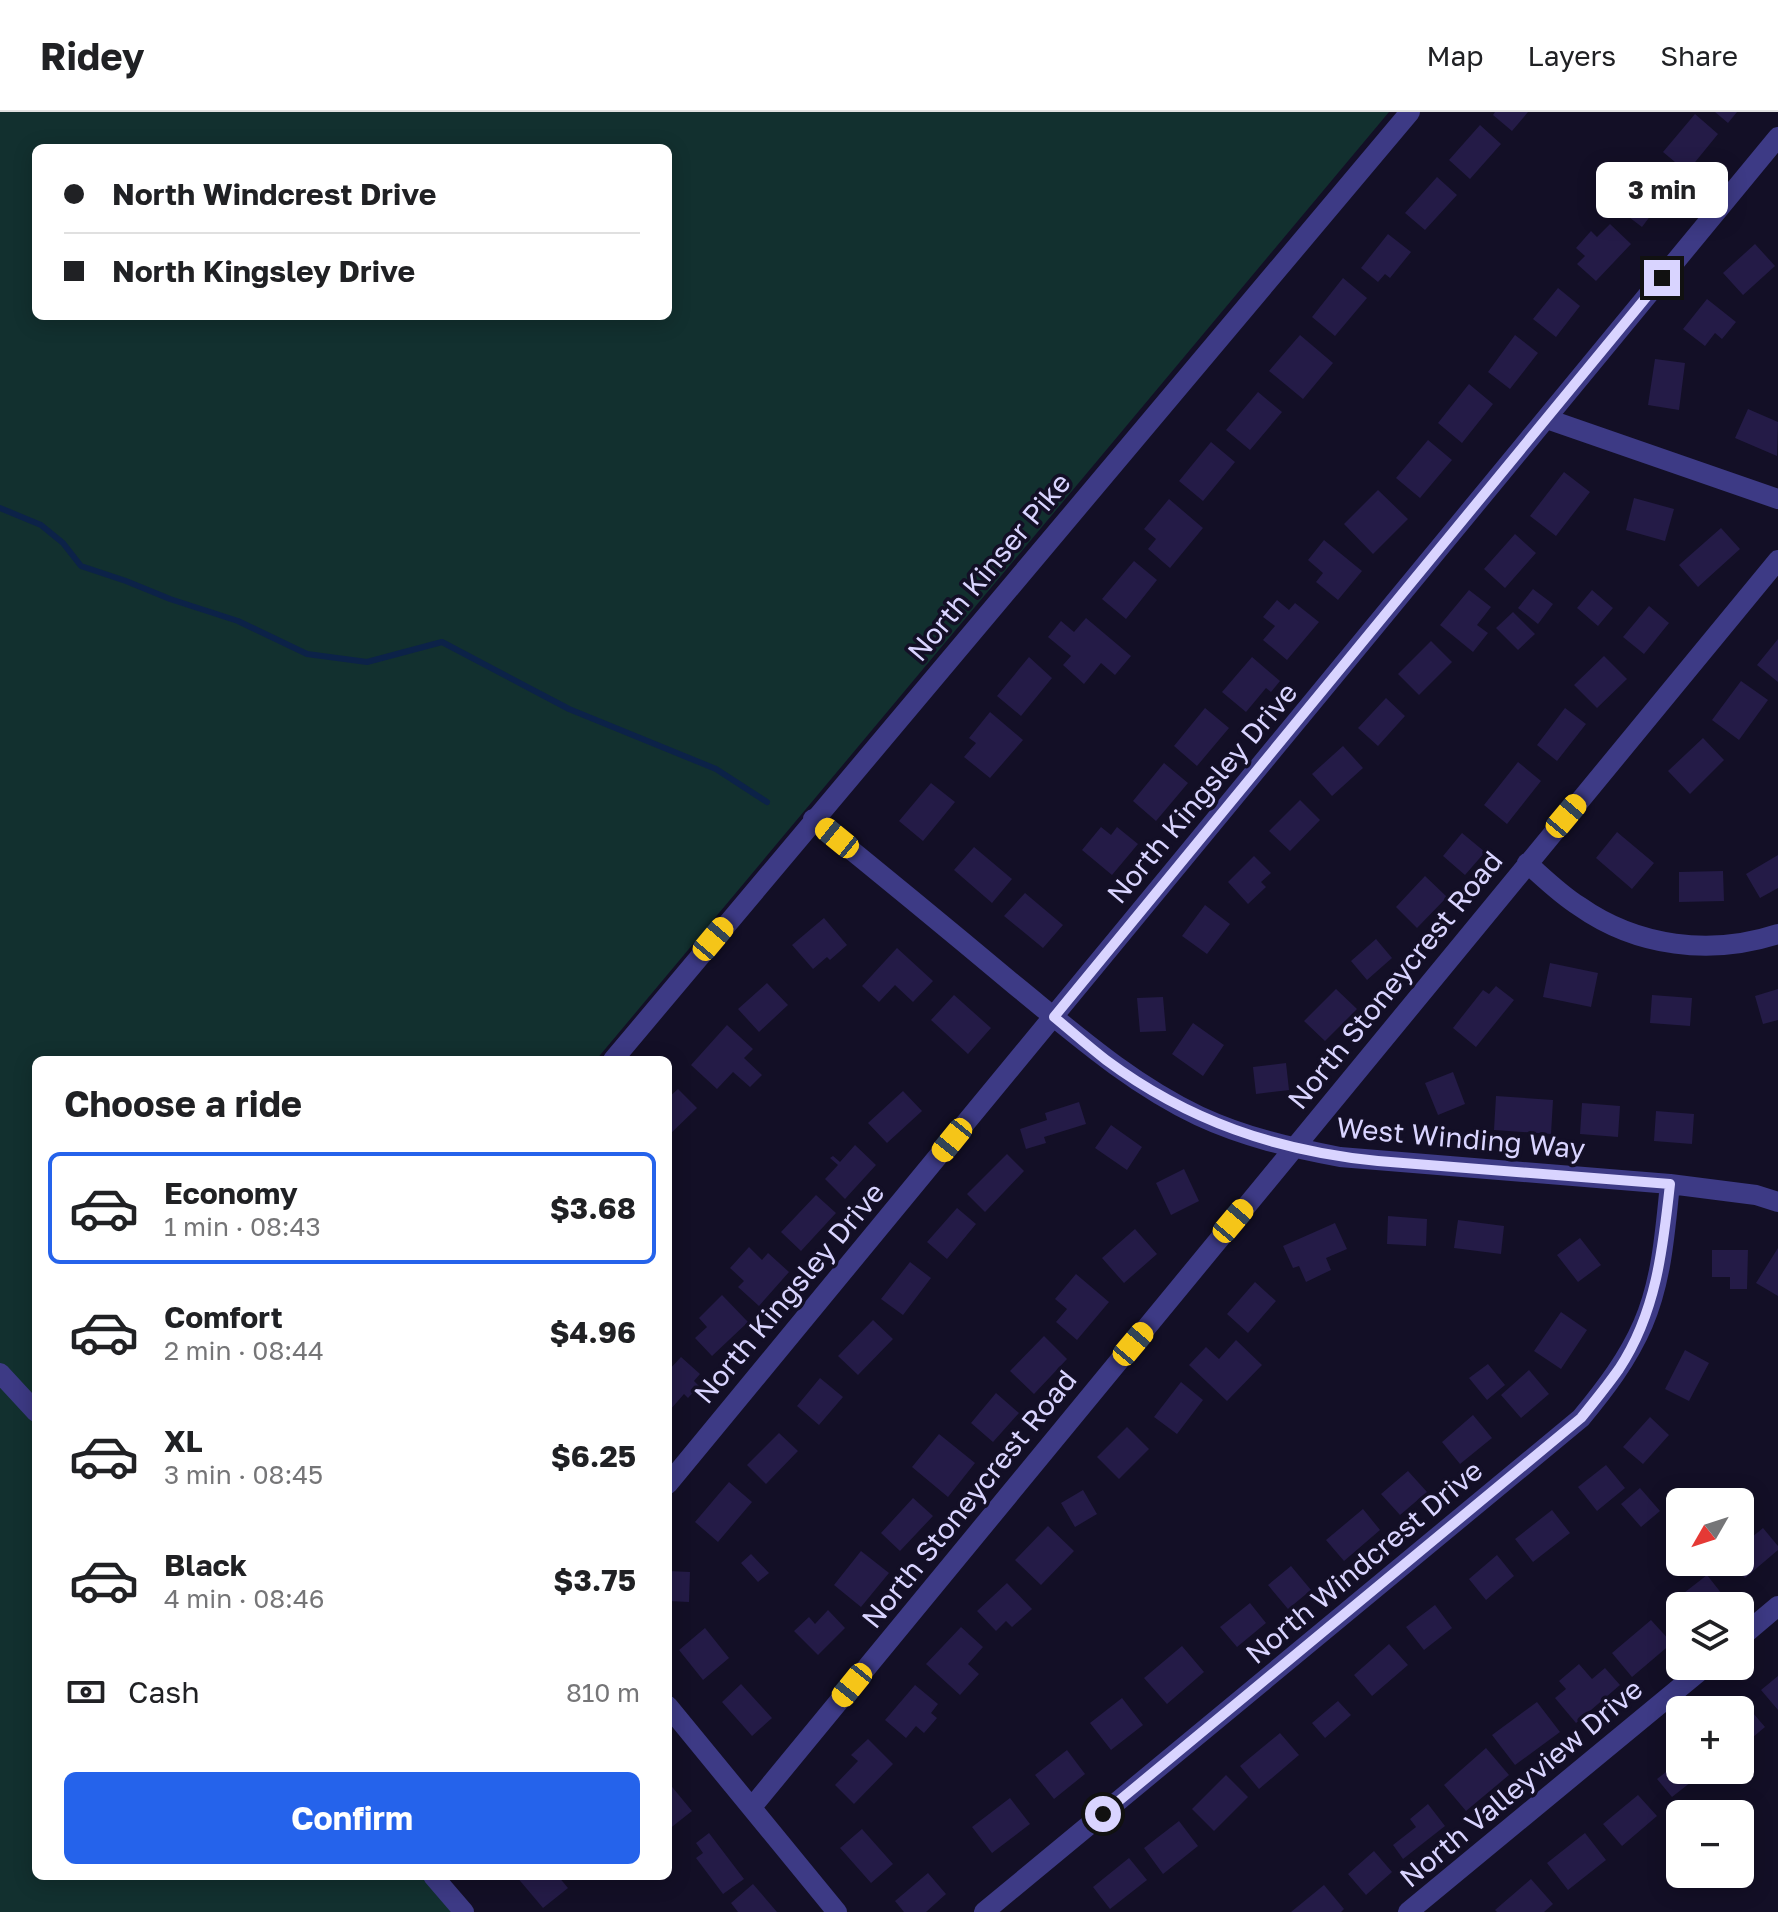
<!DOCTYPE html>
<meta charset="utf-8">
<style>
body{margin:0;font-family:"Golos Text",sans-serif;background:#f6f6f6;color:#202124;height:100vh;display:flex;flex-direction:column;font-size:30px;white-space:nowrap}
*{box-sizing:border-box;margin:0}
p{font-size:26px;color:#757577}
.icon{flex:none;width:44px;height:44px;fill:none;stroke:currentColor;stroke-width:2;stroke-linecap:round;stroke-linejoin:round}
.map{position:relative;flex:1;overflow:hidden}
.side{position:absolute;left:32px;top:944px;width:640px;height:824px;display:flex;flex-direction:column;background:#fff;border-radius:12px;box-shadow:0 4px 20px #0003}
.side>*{flex:none}
.hud{position:absolute;left:32px;top:32px;width:640px;height:176px;border-radius:12px;box-shadow:0 4px 20px #0003;display:grid;align-content:center;height:176px;padding:0 32px;background:#fff}
.needle{width:52px;rotate:231deg}
.fabs{position:absolute;left:1666px;top:1376px;display:grid;gap:16px}
.fabs a{display:grid;place-items:center;width:88px;height:88px;border-radius:12px;background:#fff;box-shadow:0 4px 20px #0003;font-size:40px}
.end{position:absolute;width:36px;height:36px;margin:-18px;border:10px solid #d9d4ff;background:#111;box-shadow:0 0 0 4px #111}
.from{border-radius:50%}
.bubble{position:absolute;height:56px;border-radius:12px;background:#fff;box-shadow:0 4px 20px #0003;font-size:26px;font-weight:700;line-height:56px;text-align:center}
.car{position:absolute;width:24px;height:48px;margin:-24px -12px;border-radius:10px;box-shadow:0 0 6px 2px #0007;background:linear-gradient(#f5c518 24%,#345 0 40%,#f5c518 0 76%,#345 0 86%,#f5c518 0)}
.hud b{display:flex;align-items:center;gap:28px;height:76px;font-size:30px}
.hud b+b{border-top:2px solid #e0e0e0}
.hud i{width:20px;height:20px;background:#202124}
ul{padding:0;list-style:none}
li{display:flex;align-items:center;gap:24px;height:112px;margin:0 16px 12px;padding:0 16px;border:4px solid transparent;border-radius:12px}
li div{flex:1}
li b{display:block;font-size:30px}
li em{font-style:normal;font-weight:700}
li.current{border-color:#2563eb}
li>.icon{width:72px;height:72px;stroke-width:1.5}
h2{padding:0 32px;font-size:36px;line-height:96px}
.pay{display:flex;align-items:center;gap:20px;height:88px;padding:0 32px;font-size:30px}
.pay p{margin-inline-start:auto}
.button{display:flex;gap:16px;margin-top:auto;padding:16px 32px}
.button a{flex:1;height:92px;border-radius:12px;background:#2563eb;color:#fff;font-size:32px;font-weight:700;line-height:92px;text-align:center}
header{display:flex;align-items:center;gap:48px;box-sizing:border-box;height:112px;padding:0 40px;background:#fff;border-bottom:2px solid #e0e0e0}
header strong{font-size:38px}
nav{display:flex;gap:44px;margin-inline-start:auto;font-size:28px}
.map>svg:first-child{display:block}
.green{fill:#12302f;fill-rule:evenodd}
.lines{fill:none;stroke-linecap:round;stroke-linejoin:round}
.stream{stroke:#0c2248;stroke-width:6}
.building{fill:#241b47}
.minor{stroke:#3d3a85;stroke-width:20}
.tertiary{stroke:#3d3a85;stroke-width:20}
.route{stroke:#d9d4ff;stroke-width:10}
.labels{text-anchor:middle;stroke-width:7;stroke-linejoin:round;paint-order:stroke}
.street-label{font-size:28px;fill:#d9d4ff;stroke:#130f26}
</style>
<header>
<strong>Ridey</strong>
<nav><a>Map</a><a>Layers</a><a>Share</a></nav>
</header>
<div class="map">
<svg width="1778" height="1800" viewBox="0 0 1778 1800">
<rect width="100%" height="100%" fill="#130f26"/>
<path class="green" d="M0 0H1389L596 948H36V1764H422L452 1800H0ZM36 36H668V204H36Z"/>
<g class="lines">
<path class="stream" d="M0 396 41 413 63 431 81 454 126 469 170 487 238 509 307 542 367 550 442 530 569 597 716 657 767 690"/>
</g>
<path class="building" d="M1495 0H1528L1512 19 1493 3Z
M1715 0H1737L1728 11Z
M1695 2 1718 22 1687 60 1663 40Z
M1480 13 1501 32 1470 67 1449 48Z
M1437 65 1457 83 1425 118 1405 101Z
M1618 70 1654 99 1642 115 1621 99 1615 106 1600 93Z
M1610 112 1631 132 1596 169 1577 152 1585 144 1576 136 1591 119 1597 125Z
M1388 122 1411 140 1390 166 1385 162 1378 170 1361 156Z
M1755 132 1775 154 1743 183 1723 161Z
M1343 166 1367 186 1335 224 1312 205Z
M1558 176 1580 194 1556 225 1533 207Z
M1707 187 1736 210 1722 227 1715 221 1705 234 1683 217Z
M1300 223 1333 251 1303 287 1269 259Z
M1515 223 1538 241 1510 277 1488 260Z
M1655 247 1685 251 1679 298 1648 293Z
M1469 272 1493 292 1462 331 1438 311Z
M1258 280 1282 300 1250 338 1226 318Z
M1748 297 1778 310 1777 344 1735 326Z
M1428 328 1452 348 1420 386 1396 366Z
M1211 330 1235 350 1203 389 1179 369Z
M1564 360 1590 380 1556 424 1530 404Z
M1378 378 1408 407 1373 442 1344 412Z
M1634 386 1674 397 1665 429 1626 418Z
M1169 387 1203 416 1170 456 1148 437 1156 427 1144 417Z
M1721 416 1740 437 1698 475 1679 453Z
M1515 422 1536 441 1505 476 1484 457Z
M1324 428 1362 459 1338 488 1316 470 1323 461 1308 448Z
M1134 449 1157 468 1126 507 1102 487Z
M1533 477 1553 492 1538 512 1518 496Z
M1469 478 1491 495 1477 513 1488 521 1473 540 1440 513Z
M1592 478 1613 496 1598 514 1577 496Z
M1277 488 1289 498 1295 491 1319 510 1287 548 1263 528 1275 514 1263 505Z
M1649 494 1669 511 1644 542 1623 525Z
M1513 500 1535 522 1518 538 1496 516Z
M1086 506 1131 544 1115 563 1101 551 1084 572 1063 553 1071 544 1048 525 1061 509 1074 520Z
M1778 527V570L1757 553Z
M1431 529 1452 550 1419 583 1398 562Z
M1604 544 1627 567 1597 596 1574 573Z
M1029 545 1052 566 1021 604 997 584Z
M1252 545 1280 569 1271 580 1266 576 1246 600 1222 580Z
M1741 569 1768 588 1739 628 1712 608Z
M1386 586 1405 604 1378 634 1358 616Z
M1205 596 1229 616 1197 654 1174 634Z
M1565 596 1586 612 1557 649 1537 633Z
M990 600 1023 628 990 666 964 645 976 631 969 626Z
M1703 626 1724 648 1690 682 1668 659Z
M1343 634 1363 656 1332 684 1312 662Z
M1518 650 1541 669 1507 712 1484 693Z
M1164 651 1188 671 1156 709 1133 689Z
M931 671 955 690 923 729 899 709Z
M1300 688 1320 708 1290 739 1269 719Z
M1101 715 1111 723 1117 715 1138 732 1112 763 1082 738Z
M1617 720 1654 751 1632 777 1596 746Z
M1462 721 1485 740 1465 763 1443 744Z
M974 735 1012 767 992 791 954 758Z
M1778 743V776L1760 786 1746 762Z
M1254 744 1271 761 1261 770 1266 775 1248 792 1228 770Z
M1723 759 1724 789 1679 790V760Z
M1425 764 1447 785 1417 816 1396 795Z
M1025 781 1063 813 1043 836 1004 804Z
M1205 793 1230 812 1207 842 1182 824Z
M824 806 847 833 830 848 827 845 813 857 792 833Z
M1376 827 1392 846 1367 868 1351 849Z
M897 836 933 869 913 890 895 873 879 890 862 874Z
M1550 851 1598 861 1591 895 1543 885Z
M767 871 788 893 759 920 738 897Z
M1496 874 1514 888 1476 935 1453 916 1483 878 1489 882Z
M1336 877 1357 897 1325 929 1304 909Z
M1778 877V908L1763 912 1755 884Z
M954 883 991 916 968 942 931 908Z
M1652 883 1692 886 1690 914 1650 911Z
M1163 885 1166 919 1140 920 1137 886Z
M1193 911 1224 933 1203 964 1172 942Z
M727 913 753 937 744 946 762 963 750 975 733 960 717 977 691 953Z
M1286 951 1289 978 1256 982 1253 955Z
M1453 960 1465 992 1438 1003 1425 971Z
M678 977 697 996 668 1024V986Z
M903 979 922 999 887 1031 868 1011Z
M1496 984 1553 988 1551 1022 1494 1018Z
M1079 990 1086 1012 1044 1025 1046 1031 1026 1037 1020 1017 1047 1008 1045 1001Z
M1582 991 1620 994 1618 1025 1580 1022Z
M1656 999 1694 1002 1692 1032 1654 1029Z
M1111 1013 1142 1035 1127 1058 1095 1036Z
M855 1033 876 1053 845 1087 825 1067 838 1053 830 1046 833 1044 840 1050Z
M1007 1042 1024 1059 985 1100 967 1082Z
M1184 1057 1199 1089 1171 1103 1156 1071Z
M816 1083 836 1101 801 1139 781 1120Z
M957 1096 976 1112 947 1147 927 1130Z
M1388 1104 1427 1107 1426 1134 1387 1132Z
M1458 1108 1504 1114 1501 1142 1454 1136Z
M1335 1111 1347 1137 1326 1146 1331 1158 1306 1170 1299 1154 1293 1156 1283 1134Z
M1135 1117 1157 1142 1124 1171 1102 1146Z
M1580 1126 1601 1153 1578 1170 1557 1143Z
M749 1135 762 1148 768 1141 789 1160 759 1194 738 1175 744 1169 730 1156Z
M1778 1136V1184L1756 1171Z
M1712 1138H1748L1747 1177H1730V1165H1712Z
M910 1150 931 1166 903 1203 881 1187Z
M1076 1162 1109 1190 1077 1228 1056 1210 1067 1197 1055 1187Z
M1255 1170 1276 1189 1248 1221 1227 1202Z
M722 1183 748 1210 712 1244 695 1226 707 1215 699 1206Z
M1561 1200 1587 1218 1561 1257 1534 1239Z
M873 1208 893 1227 858 1263 838 1244Z
M1044 1224 1067 1247 1034 1282 1010 1259Z
M1236 1228 1262 1253 1227 1289 1189 1253 1206 1235 1219 1247Z
M1685 1238 1709 1251 1689 1289 1665 1277Z
M681 1245 700 1262 694 1269 699 1274 688 1286 684 1282 670 1298 668 1297V1259Z
M1488 1252 1505 1273 1487 1288 1469 1266Z
M1529 1258 1549 1282 1521 1306 1501 1283Z
M820 1266 843 1285 819 1313 797 1294Z
M1181 1270 1203 1288 1177 1322 1154 1305Z
M996 1281 1019 1301 993 1330 971 1311Z
M1473 1303 1492 1326 1460 1352 1442 1330Z
M1650 1305 1669 1323 1643 1352 1623 1335Z
M1127 1315 1149 1337 1119 1367 1097 1345Z
M779 1321 798 1339 766 1372 747 1353Z
M939 1322 975 1351 948 1385 912 1355Z
M1606 1353 1625 1376 1597 1399 1578 1375Z
M1408 1359 1427 1380 1400 1403 1381 1382Z
M729 1370 752 1390 718 1430 695 1410Z
M1640 1376 1660 1399 1641 1415 1621 1392Z
M1083 1378 1097 1402 1075 1415 1061 1391Z
M913 1386 933 1404 900 1439 881 1421Z
M1363 1397 1380 1418 1344 1449 1326 1428Z
M1552 1398 1570 1421 1533 1450 1515 1427Z
M1048 1414 1074 1439 1041 1473 1015 1448Z
M1763 1416 1778 1434V1438L1745 1466 1731 1450H1740V1435Z
M861 1439 889 1461 861 1495 834 1473Z
M751 1442 769 1461 758 1470 741 1451Z
M1497 1443 1514 1464 1486 1488 1469 1467Z
M1291 1454 1311 1478 1288 1497 1268 1473Z
M668 1459 690 1460 689 1490 668 1489Z
M1707 1463 1722 1482 1706 1494H1680V1503L1671 1491Z
M1007 1471 1032 1497 1012 1515 1006 1509 996 1519 977 1499Z
M1250 1491 1266 1511 1237 1535 1220 1515Z
M1435 1493 1452 1516 1424 1538 1406 1515Z
M828 1498 845 1516 818 1543 794 1519 809 1505 815 1512Z
M1651 1508 1672 1531 1632 1565 1612 1541Z
M961 1515 983 1535 968 1552 979 1562 960 1583 926 1552Z
M705 1516 729 1546 703 1568 679 1538Z
M1389 1532 1408 1553 1372 1584 1354 1563Z
M1182 1534 1204 1560 1167 1592 1144 1566Z
M1579 1552 1592 1567 1605 1556 1620 1573 1576 1611 1555 1586 1566 1577 1559 1569Z
M1778 1564V1598L1761 1578Z
M741 1572 772 1606 752 1624 722 1590Z
M915 1573 938 1592 931 1601 937 1606 924 1621 916 1614 906 1626 885 1608Z
M1122 1586 1143 1613 1111 1638 1090 1611Z
M1338 1589 1351 1603 1325 1626 1312 1611Z
M1537 1590 1560 1620 1515 1653 1492 1623Z
M1747 1594 1765 1615 1740 1636V1599Z
M1280 1621 1299 1643 1259 1677 1240 1654Z
M868 1627 893 1652 854 1692 835 1673 858 1649 851 1643Z
M1486 1636 1509 1663 1466 1699 1444 1673Z
M1067 1638 1085 1662 1054 1687 1035 1663Z
M1680 1649V1658H1696L1700 1663 1672 1685 1657 1667Z
M1226 1663 1248 1685 1214 1719 1192 1697Z
M668 1670 692 1699 668 1718Z
M1638 1683 1657 1704 1622 1734 1603 1712Z
M1010 1686 1030 1712 992 1741 972 1715Z
M1428 1692 1445 1714 1403 1747 1393 1733 1416 1715 1410 1707Z
M1179 1709 1198 1734 1163 1762 1144 1736Z
M862 1717 893 1752 871 1771 840 1736Z
M709 1721 744 1767 723 1782 696 1746 703 1741 696 1731Z
M1585 1721 1606 1748 1568 1778 1547 1751Z
M1374 1739 1392 1760 1366 1783 1348 1762Z
M1129 1746 1147 1768 1110 1797 1093 1775Z
M928 1761 946 1782 926 1800H904L895 1789Z
M516 1764H558L568 1776 543 1796Z
M1531 1767 1553 1792 1544 1800H1497L1495 1798Z
M753 1772 777 1800H738L731 1791Z
M1324 1773 1344 1797 1341 1800H1291Z"/>
<g class="lines">
<path class="minor" d="M1547 307 1778 387
M813 707C881 762 949 818 1016 874 1075 922 1130 971 1199 1004 1244 1025 1292 1036 1340 1045L1670 1072 1756 1083 1778 1090
M1527 751C1544 766 1560 782 1579 794 1637 835 1711 844 1778 822
M0 1261 36 1300
M668 1372 1778 25
M1740 1526 1778 1494
M668 1594 837 1800
M752 1695 1778 448
M984 1800 1581 1306C1605 1277 1628 1247 1643 1212 1662 1168 1665 1119 1670 1072
M1408 1800 1706 1554"/>
<path class="tertiary" d="M613 948 1410 0
M433 1764 464 1800"/>
</g>
<g class="lines">
<path class="route" d="M1103 1702 1581 1306C1594 1290 1607 1274 1619 1257 1656 1201 1663 1137 1670 1072L1378 1049C1277 1039 1188 1009 1106 948 1088 934 1071 919 1054 905L1662 166"/>
</g>
<g class="labels">
<g class="street-label">
<text transform="translate(989 455) rotate(-50)" y="10">North Kinser Pike</text>
<text transform="translate(1202 681) rotate(-50)" y="10">North Kingsley Drive</text>
<text transform="translate(1395 868) rotate(-51)" y="10">North Stoneycrest Road</text>
<text transform="translate(1461 1026) rotate(5)" y="10">West Winding Way</text>
<text transform="translate(789 1181) rotate(-50)" y="10">North Kingsley Drive</text>
<text transform="translate(969 1387) rotate(-51)" y="10">North Stoneycrest Road</text>
<text transform="translate(1364 1450) rotate(-40)" y="10">North Windcrest Drive</text>
<text transform="translate(1521 1671) rotate(-40)" y="10">North Valleyview Drive</text>
</g>
</g>
</svg>
<div class="fabs">
<a><svg class="needle" viewBox="-14 -14 28 28"><path d="M0-13l5 13h-10z" fill="#e53935"/><path d="M0 13l5-13h-10z" fill="#757577"/></svg></a>
<a><svg class="icon" aria-label="layers" viewBox="0 0 24 24"><path d="M12 4l9 5-9 5-9-5zM3 14l9 5 9-5"/></svg></a>
<a>+</a>
<a>−</a>
</div>
<i class="end from" style="left:1103px;top:1702px"></i>
<i class="end" style="left:1662px;top:166px"></i>
<div class="bubble" style="left:1596px;top:50px;width:132px">3 min</div>
<i class="car" style="left:1566px;top:704px;rotate:40deg"></i>
<i class="car" style="left:837px;top:726px;rotate:309deg"></i>
<i class="car" style="left:713px;top:827px;rotate:40deg"></i>
<i class="car" style="left:952px;top:1028px;rotate:219deg"></i>
<i class="car" style="left:1233px;top:1109px;rotate:40deg"></i>
<i class="car" style="left:1133px;top:1232px;rotate:40deg"></i>
<i class="car" style="left:852px;top:1573px;rotate:219deg"></i>
<div class="hud">
<b><i class="from"></i>North Windcrest Drive</b>
<b><i></i>North Kingsley Drive</b>
</div>
<section class="side">
<h2>Choose a ride</h2>
<ul>
<li class="current"><svg class="icon" aria-label="car" viewBox="0 0 24 24"><path d="M5 17H2v-5l4-1 3-4h7l3 4 3 1v5h-3M9 17h6M6 11h13"/><circle cx="7" cy="17" r="2"/><circle cx="17" cy="17" r="2"/></svg><div><b>Economy</b><p>1 min · 08:43</p></div><em>$3.68</em></li>
<li><svg class="icon" aria-label="car" viewBox="0 0 24 24"><path d="M5 17H2v-5l4-1 3-4h7l3 4 3 1v5h-3M9 17h6M6 11h13"/><circle cx="7" cy="17" r="2"/><circle cx="17" cy="17" r="2"/></svg><div><b>Comfort</b><p>2 min · 08:44</p></div><em>$4.96</em></li>
<li><svg class="icon" aria-label="car" viewBox="0 0 24 24"><path d="M5 17H2v-5l4-1 3-4h7l3 4 3 1v5h-3M9 17h6M6 11h13"/><circle cx="7" cy="17" r="2"/><circle cx="17" cy="17" r="2"/></svg><div><b>XL</b><p>3 min · 08:45</p></div><em>$6.25</em></li>
<li><svg class="icon" aria-label="car" viewBox="0 0 24 24"><path d="M5 17H2v-5l4-1 3-4h7l3 4 3 1v5h-3M9 17h6M6 11h13"/><circle cx="7" cy="17" r="2"/><circle cx="17" cy="17" r="2"/></svg><div><b>Black</b><p>4 min · 08:46</p></div><em>$3.75</em></li>
</ul>
<div class="pay"><svg class="icon" aria-label="cash" viewBox="0 0 24 24"><path d="M3 7h18v10H3z"/><circle cx="12" cy="12" r="2"/></svg>Cash<p>810 m</p></div>
<div class="button"><a>Confirm</a></div>
</section>
</div>
